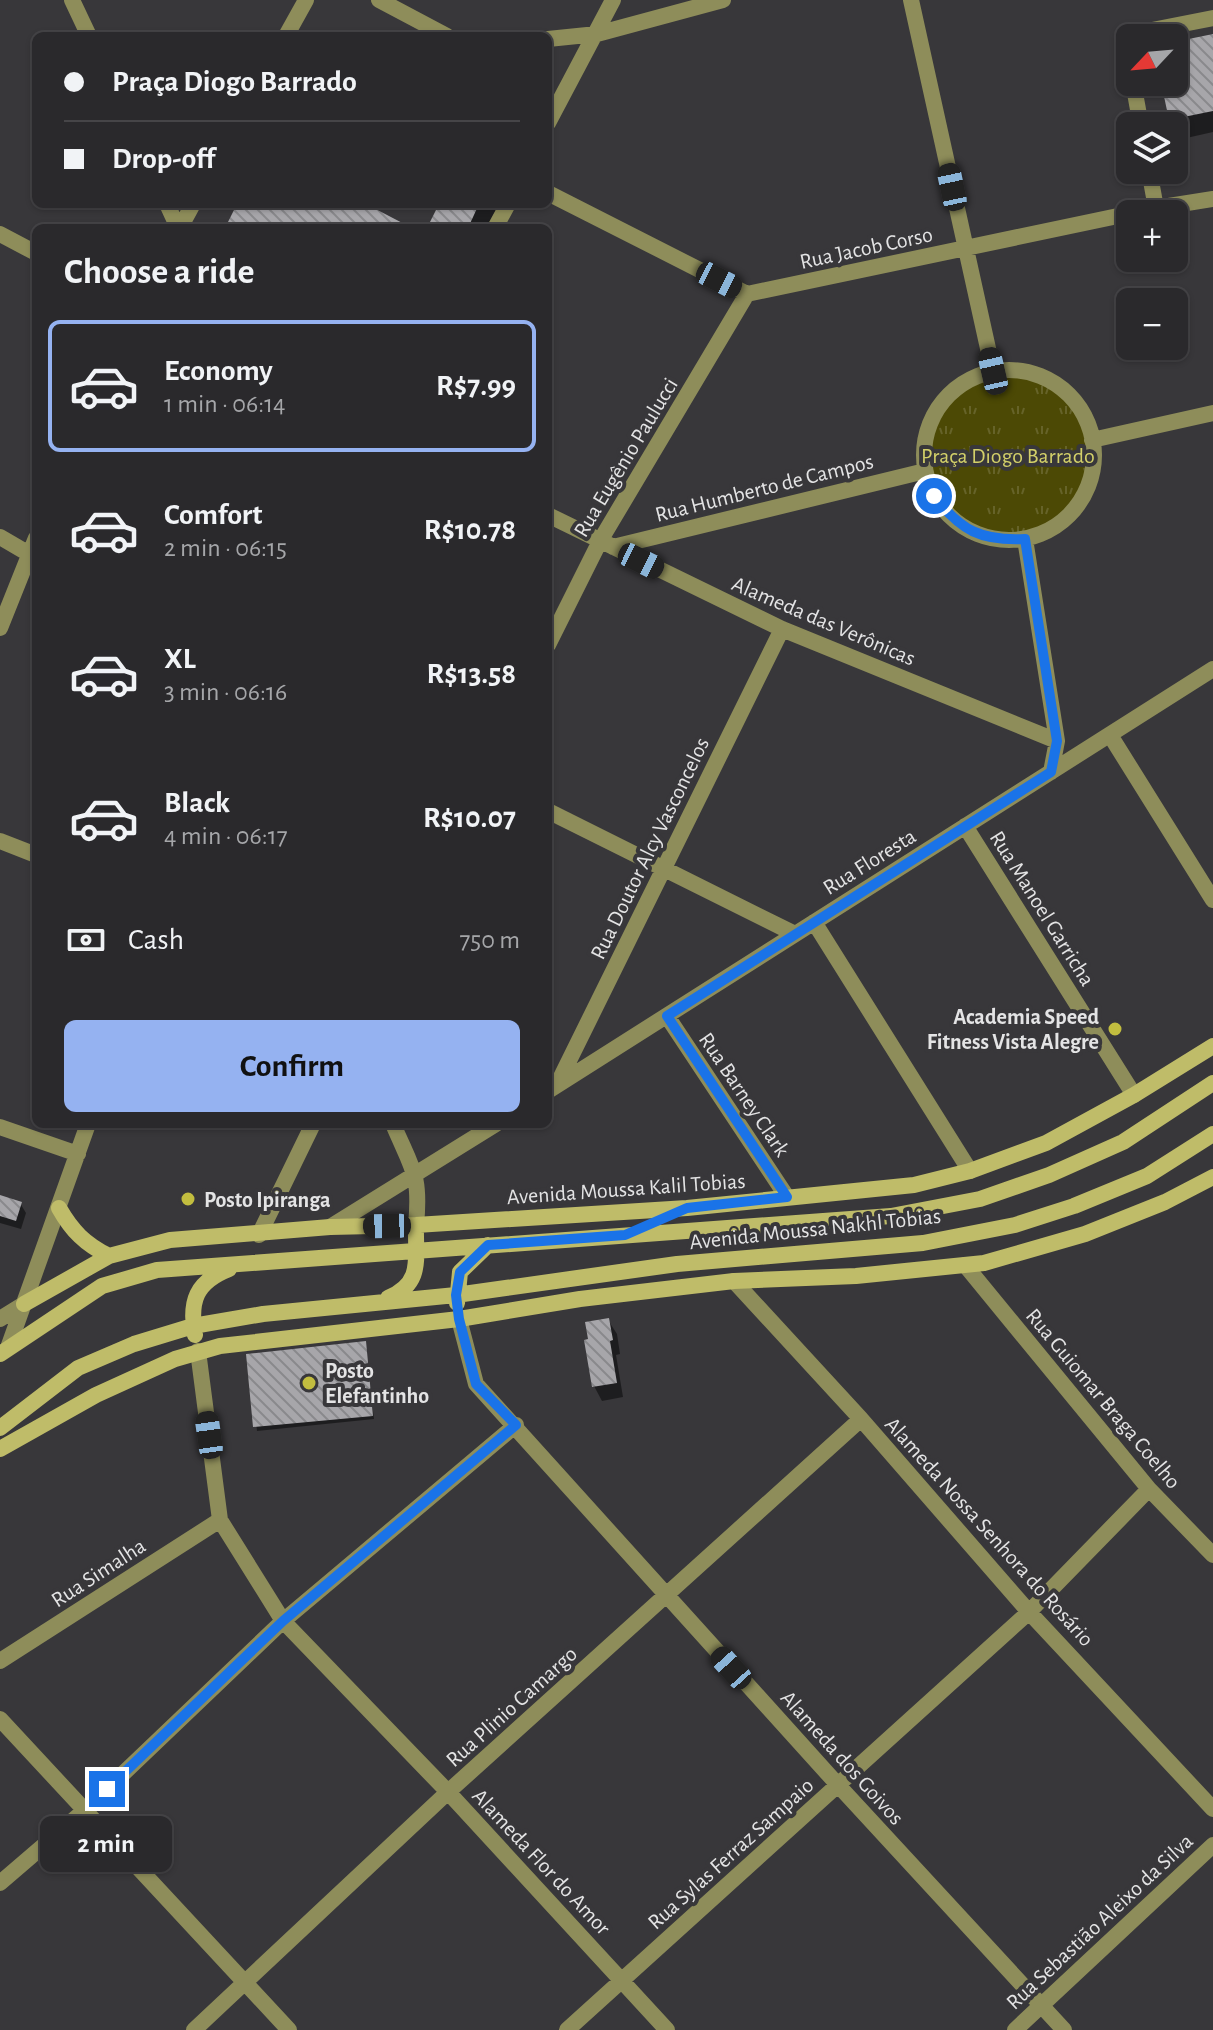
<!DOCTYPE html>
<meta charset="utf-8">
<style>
body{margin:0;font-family:"Alegreya Sans",sans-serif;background:#363538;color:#f1f3f6;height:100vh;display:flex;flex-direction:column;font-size:30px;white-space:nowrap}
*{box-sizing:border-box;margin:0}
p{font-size:26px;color:#a5a6a9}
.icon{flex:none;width:44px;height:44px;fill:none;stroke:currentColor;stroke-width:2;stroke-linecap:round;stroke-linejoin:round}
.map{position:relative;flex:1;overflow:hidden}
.details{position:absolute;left:32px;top:224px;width:520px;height:904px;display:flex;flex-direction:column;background:#2a292c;border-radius:12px;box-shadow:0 2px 6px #0004,0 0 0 2px #464548}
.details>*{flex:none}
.banner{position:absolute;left:32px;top:32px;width:520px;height:176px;border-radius:12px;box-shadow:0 2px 6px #0004,0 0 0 2px #464548;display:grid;align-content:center;height:176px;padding:0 32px;background:#2a292c}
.needle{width:52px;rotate:244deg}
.tools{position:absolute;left:1116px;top:24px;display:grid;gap:16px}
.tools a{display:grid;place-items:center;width:72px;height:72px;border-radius:12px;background:#2a292c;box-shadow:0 2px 6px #0004,0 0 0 2px #464548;font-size:40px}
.end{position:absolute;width:36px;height:36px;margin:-18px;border:10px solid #1a73e8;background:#fff;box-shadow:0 0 0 4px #fff}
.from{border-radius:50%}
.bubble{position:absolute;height:56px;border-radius:12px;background:#2a292c;box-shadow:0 2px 6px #0004,0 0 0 2px #464548;font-size:26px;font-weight:700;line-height:56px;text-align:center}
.car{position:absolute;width:24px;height:48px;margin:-24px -12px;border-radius:10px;box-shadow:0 0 6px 2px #0007;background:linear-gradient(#222 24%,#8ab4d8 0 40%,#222 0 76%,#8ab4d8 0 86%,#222 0)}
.banner b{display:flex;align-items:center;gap:28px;height:76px;font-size:30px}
.banner b+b{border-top:2px solid #464548}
.banner i{width:20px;height:20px;background:#f1f3f6}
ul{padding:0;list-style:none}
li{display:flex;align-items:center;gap:24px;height:132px;margin:0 16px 12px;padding:0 16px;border:4px solid transparent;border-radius:12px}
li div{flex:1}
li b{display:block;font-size:30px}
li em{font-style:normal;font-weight:700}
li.on{border-color:#95b2f1}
li>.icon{width:72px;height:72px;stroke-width:1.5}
h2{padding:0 32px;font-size:36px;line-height:96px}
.pay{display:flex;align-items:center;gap:20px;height:88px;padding:0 32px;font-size:30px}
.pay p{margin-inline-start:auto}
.primary-button{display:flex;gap:16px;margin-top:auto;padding:16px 32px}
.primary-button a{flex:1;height:92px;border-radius:12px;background:#95b2f1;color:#111;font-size:32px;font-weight:700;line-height:92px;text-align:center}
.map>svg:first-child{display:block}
.park{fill:url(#park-tufts)}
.shadow{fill:#0007}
.building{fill:url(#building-back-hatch)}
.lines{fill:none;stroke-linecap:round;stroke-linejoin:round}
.street{stroke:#8e8d5a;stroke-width:16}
.secondary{stroke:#bfbc69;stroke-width:16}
.route{stroke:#1a73e8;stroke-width:10}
.poi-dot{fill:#c2bd3f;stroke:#38373a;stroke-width:3}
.labels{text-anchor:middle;stroke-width:8;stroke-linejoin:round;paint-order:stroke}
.street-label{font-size:22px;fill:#e4e4e5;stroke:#38373a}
.park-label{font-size:22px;fill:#d3d069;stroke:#38373a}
.poi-label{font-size:22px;font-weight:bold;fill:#e4e4e5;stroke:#38373a;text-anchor:start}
</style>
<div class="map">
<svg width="1213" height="2030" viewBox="0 0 1213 2030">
<defs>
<pattern id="park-tufts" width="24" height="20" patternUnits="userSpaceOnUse" patternTransform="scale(2)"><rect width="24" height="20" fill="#4c4905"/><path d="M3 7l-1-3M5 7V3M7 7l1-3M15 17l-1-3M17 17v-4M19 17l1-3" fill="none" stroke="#666329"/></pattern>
<pattern id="building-back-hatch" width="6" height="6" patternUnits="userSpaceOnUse" patternTransform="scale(2)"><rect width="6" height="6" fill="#a7a6aa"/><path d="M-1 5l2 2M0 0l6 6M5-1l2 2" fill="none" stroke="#89898c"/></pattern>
</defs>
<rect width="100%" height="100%" fill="#38373a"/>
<path class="park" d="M927 455a81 81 0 1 1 162 0a81 81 0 1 1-162 0Z"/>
<path class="shadow" d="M1213 36V132L1182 139 1171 120 1163 82H1174V44Z
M441 204H499L486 228H429Z
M0 1197 20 1203 26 1213 21 1229 0 1223Z
M608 1320 617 1334 620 1354 616 1355 623 1397 602 1401 594 1386Z
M365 1343 374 1419 257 1431 248 1356Z"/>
<path class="building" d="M1213 34V111L1169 120 1161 82H1174V42Z
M237 204H366L412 228H225Z
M439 204H479L468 228H427Z
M0 1195 22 1202 16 1221 0 1216Z
M609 1318 613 1340 610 1341 617 1383 592 1387 584 1340 588 1339 585 1322Z
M366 1341 373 1416 253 1427 246 1354Z"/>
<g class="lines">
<path class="street" d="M72 0 89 36
M379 0 447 36
M911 0 993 371
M286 36 306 0
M1138 38 1147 31 1213 18
M548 39 597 34 723 0
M1130 50V63
M1133 82 1141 126
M548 123 613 0
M1149 170 1156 208
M548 193 747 294 1156 208 1213 199
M167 204 178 228
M180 228 193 204
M495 228 508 204
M0 234 36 253
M924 455a85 85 0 1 1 170 0a85 85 0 1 1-170 0Z
M1092 440 1213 413
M548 515 782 629 1057 741 1051 772
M0 537 36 558
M1025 539 1057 741
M613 547 925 471
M0 628 36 538
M548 645 600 541 747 294
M1110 735 1213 900
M548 811 795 934
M965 826 1134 1095
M0 841 36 855
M814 922 970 1171
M667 1016 787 1197
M558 1083 782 629
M548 1091 1213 669
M393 1124C412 1169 421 1174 416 1225
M0 1127 78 1154
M330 1227 496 1124
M259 1235 313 1124
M965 1265 1149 1489 1213 1555
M734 1281 861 1419 1029 1612 1213 1809
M0 1319 24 1304
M459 1319 476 1384 838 1785 1064 2030
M8 1348 88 1124
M198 1351 220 1520 283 1621 448 1792 667 2030
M0 1661 220 1520
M0 1719 289 2030
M0 1883 85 1810 283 1621 516 1425
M194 2030 448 1792 861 1419
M567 2030 1029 1612 1149 1489
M1015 2030 1213 1845"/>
<path class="secondary" d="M59 1208C72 1231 85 1244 109 1256
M388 1298C424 1283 415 1258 416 1225
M457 1303 460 1272 488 1245
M24 1304 109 1256 170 1240 330 1227 416 1225 687 1208 914 1185 970 1171 1046 1143 1134 1095 1213 1046
M195 1335C189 1301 196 1282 229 1269
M0 1354 102 1286 157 1270 891 1216 980 1199 1049 1175 1123 1142 1213 1083
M0 1428 78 1368 134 1344 193 1326 263 1314 456 1295 677 1264 923 1243 1015 1225 1074 1206 1147 1176 1213 1134
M0 1449 96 1395 175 1359 220 1346 459 1319 580 1299 734 1281 856 1276 984 1263 1085 1234 1165 1202 1213 1177"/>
</g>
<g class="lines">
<path class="route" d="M107 1789 283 1621 516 1425 476 1384 459 1319 456 1295 460 1272 488 1245 625 1235 687 1208 787 1197 667 1016 1051 772 1057 741 1025 539C981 541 961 531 934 496"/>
</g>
<g class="poi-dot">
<circle cx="1115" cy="1029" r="8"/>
<circle cx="188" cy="1199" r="8"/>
<circle cx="309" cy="1383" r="8"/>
</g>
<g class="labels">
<g class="street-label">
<text transform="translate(866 247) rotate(-12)" y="8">Rua Jacob Corso</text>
<text transform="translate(625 457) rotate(-59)" y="8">Rua Eugênio Paulucci</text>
<text transform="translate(764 487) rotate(-14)" y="8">Rua Humberto de Campos</text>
<text transform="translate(824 620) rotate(23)" y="8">Alameda das Verônicas</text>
<text transform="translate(649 848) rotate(-64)" y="8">Rua Doutor Alcy Vasconcelos</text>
<text transform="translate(869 861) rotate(-32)" y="8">Rua Floresta</text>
<text transform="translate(1043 908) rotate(58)" y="8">Rua Manoel Garricha</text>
<text transform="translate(745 1094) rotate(56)" y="8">Rua Barney Clark</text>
<text transform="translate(626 1188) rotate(-4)" y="8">Avenida Moussa Kalil Tobias</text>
<text transform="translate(815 1228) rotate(-6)" y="8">Avenida Moussa Nakhl Tobias</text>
<text transform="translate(1104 1398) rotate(50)" y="8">Rua Guiomar Braga Coelho</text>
<text transform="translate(990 1531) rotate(48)" y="8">Alameda Nossa Senhora do Rosário</text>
<text transform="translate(98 1572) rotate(-33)" y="8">Rua Simalha</text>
<text transform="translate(511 1706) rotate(-42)" y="8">Rua Plinio Camargo</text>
<text transform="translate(843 1757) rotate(48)" y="8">Alameda dos Goivos</text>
<text transform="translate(730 1853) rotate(-42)" y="8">Rua Sylas Ferraz Sampaio</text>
<text transform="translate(542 1861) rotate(47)" y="8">Alameda Flor do Amor</text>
<text transform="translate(1099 1921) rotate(-43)" y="8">Rua Sebastião Aleixo da Silva</text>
</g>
<g class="park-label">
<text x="1008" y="463">Praça Diogo Barrado</text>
</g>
<g class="poi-label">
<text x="1099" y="1024" text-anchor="end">Academia Speed<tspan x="1099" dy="25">Fitness Vista Alegre</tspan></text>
<text x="204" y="1207">Posto Ipiranga</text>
<text x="325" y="1378">Posto<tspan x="325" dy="25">Elefantinho</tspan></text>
</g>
</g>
</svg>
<div class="tools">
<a><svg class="needle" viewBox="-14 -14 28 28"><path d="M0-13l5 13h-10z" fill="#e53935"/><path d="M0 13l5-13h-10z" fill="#a5a6a9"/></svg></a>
<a><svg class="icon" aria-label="layers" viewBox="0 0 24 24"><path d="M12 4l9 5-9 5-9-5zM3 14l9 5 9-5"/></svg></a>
<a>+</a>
<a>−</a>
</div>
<i class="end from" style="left:934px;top:496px"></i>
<i class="end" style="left:107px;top:1789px"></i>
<div class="bubble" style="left:40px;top:1816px;width:132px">2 min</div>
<i class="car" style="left:952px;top:187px;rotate:348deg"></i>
<i class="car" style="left:719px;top:280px;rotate:117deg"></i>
<i class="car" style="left:993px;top:371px;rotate:347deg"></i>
<i class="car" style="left:641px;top:561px;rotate:116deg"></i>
<i class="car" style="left:387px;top:1226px;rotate:269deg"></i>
<i class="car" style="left:209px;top:1435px;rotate:352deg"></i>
<i class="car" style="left:731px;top:1668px;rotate:318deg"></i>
<div class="banner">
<b><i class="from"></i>Praça Diogo Barrado</b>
<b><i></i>Drop-off</b>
</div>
<section class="details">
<h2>Choose a ride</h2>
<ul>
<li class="on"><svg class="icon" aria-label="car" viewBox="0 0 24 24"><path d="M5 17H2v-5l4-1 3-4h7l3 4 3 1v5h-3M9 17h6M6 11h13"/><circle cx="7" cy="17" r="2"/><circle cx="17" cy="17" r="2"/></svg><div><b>Economy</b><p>1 min · 06:14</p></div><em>R$7.99</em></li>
<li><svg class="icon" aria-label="car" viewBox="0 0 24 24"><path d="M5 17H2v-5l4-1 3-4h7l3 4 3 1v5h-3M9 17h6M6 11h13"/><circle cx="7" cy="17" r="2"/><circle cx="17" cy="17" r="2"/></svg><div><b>Comfort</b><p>2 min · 06:15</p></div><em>R$10.78</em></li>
<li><svg class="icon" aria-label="car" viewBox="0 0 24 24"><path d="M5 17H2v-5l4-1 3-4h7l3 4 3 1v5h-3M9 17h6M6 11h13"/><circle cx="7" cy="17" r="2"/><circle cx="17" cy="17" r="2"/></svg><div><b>XL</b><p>3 min · 06:16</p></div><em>R$13.58</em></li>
<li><svg class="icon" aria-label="car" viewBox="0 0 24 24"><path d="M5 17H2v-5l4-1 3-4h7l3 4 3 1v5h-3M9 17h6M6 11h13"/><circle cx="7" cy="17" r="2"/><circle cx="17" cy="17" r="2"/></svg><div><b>Black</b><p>4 min · 06:17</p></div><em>R$10.07</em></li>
</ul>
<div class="pay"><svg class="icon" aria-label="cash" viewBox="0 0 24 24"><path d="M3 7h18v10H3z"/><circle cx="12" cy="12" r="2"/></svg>Cash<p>750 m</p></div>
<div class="primary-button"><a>Confirm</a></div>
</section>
</div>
